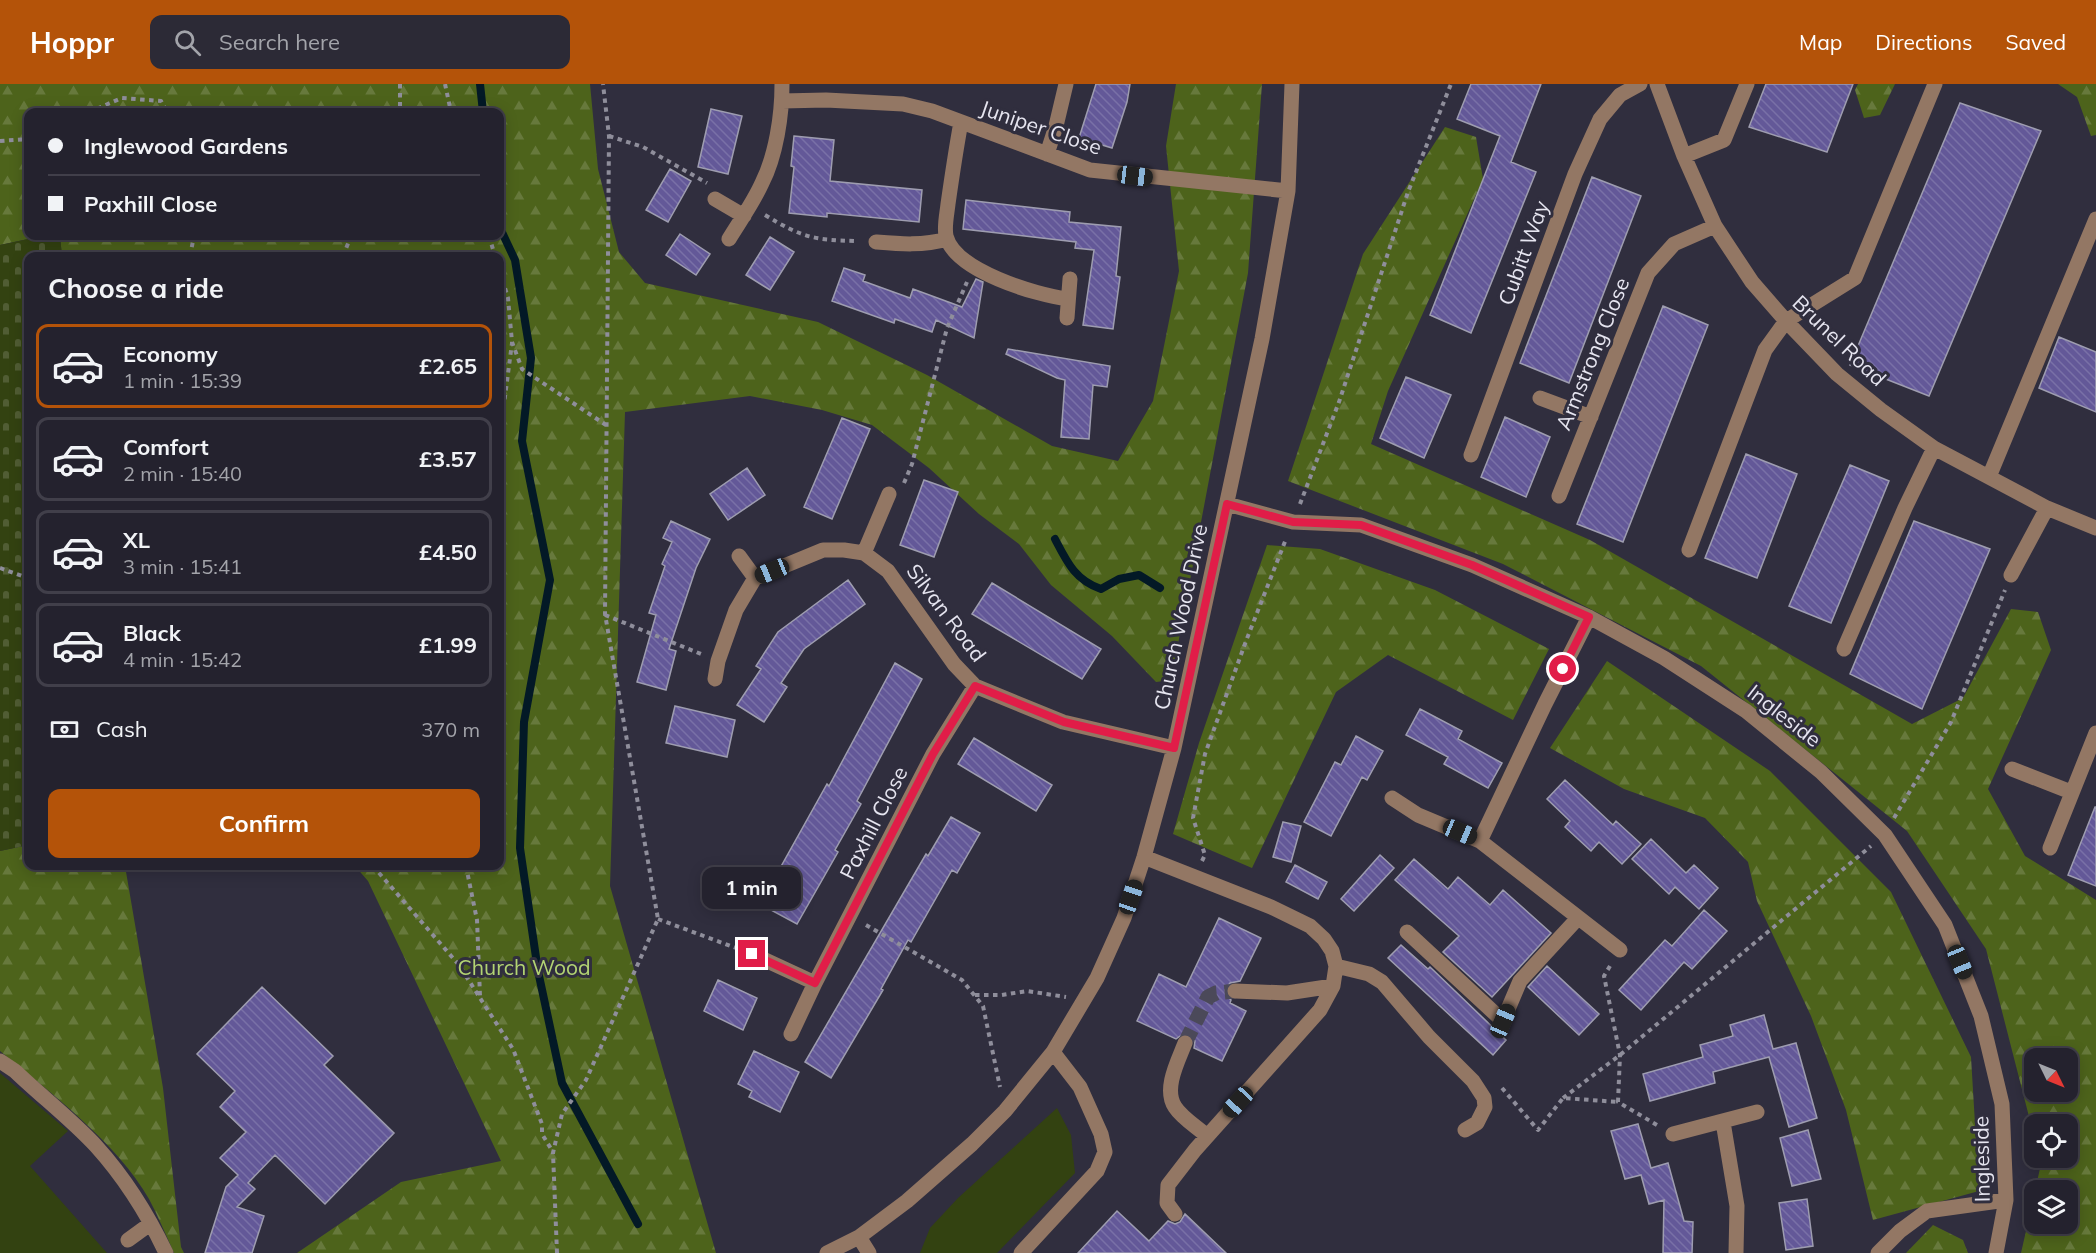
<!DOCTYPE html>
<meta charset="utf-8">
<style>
body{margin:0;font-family:Mulish,sans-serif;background:#2c2a36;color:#f1f3f6;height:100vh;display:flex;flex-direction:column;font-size:22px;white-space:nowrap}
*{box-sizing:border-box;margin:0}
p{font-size:20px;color:#a3a4aa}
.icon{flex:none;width:33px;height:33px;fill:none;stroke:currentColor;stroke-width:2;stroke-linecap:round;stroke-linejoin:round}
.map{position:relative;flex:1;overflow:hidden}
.drawer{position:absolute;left:24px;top:168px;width:480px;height:618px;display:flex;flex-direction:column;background:#24222e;border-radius:12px;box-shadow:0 3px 15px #0003,0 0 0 2px #413f4a}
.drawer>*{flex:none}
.top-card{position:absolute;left:24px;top:24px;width:480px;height:132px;border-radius:12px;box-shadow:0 3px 15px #0003,0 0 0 2px #413f4a;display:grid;align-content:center;height:132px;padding:0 24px;background:#24222e}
.needle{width:39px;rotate:133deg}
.fabs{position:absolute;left:2024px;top:964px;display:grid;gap:12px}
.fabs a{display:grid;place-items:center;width:54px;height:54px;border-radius:12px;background:#24222e;box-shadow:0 3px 15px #0003,0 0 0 2px #413f4a;font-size:30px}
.end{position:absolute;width:27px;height:27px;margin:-14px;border:8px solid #e11d48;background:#fff;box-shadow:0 0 0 3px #fff}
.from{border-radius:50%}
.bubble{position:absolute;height:42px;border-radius:12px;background:#24222e;box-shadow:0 3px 15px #0003,0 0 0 2px #413f4a;font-size:20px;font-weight:700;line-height:42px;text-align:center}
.car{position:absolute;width:18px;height:36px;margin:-18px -9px;border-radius:8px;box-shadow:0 0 4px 2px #0007;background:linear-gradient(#222 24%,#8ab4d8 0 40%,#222 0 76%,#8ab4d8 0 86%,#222 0)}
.top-card b{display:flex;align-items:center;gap:21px;height:57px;font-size:22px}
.top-card b+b{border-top:2px solid #413f4a}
.top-card i{width:15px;height:15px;background:#f1f3f6}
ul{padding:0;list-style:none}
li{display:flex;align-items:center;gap:18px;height:84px;margin:0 12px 9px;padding:0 12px;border:3px solid #413f4a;border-radius:12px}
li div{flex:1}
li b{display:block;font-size:22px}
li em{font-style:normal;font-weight:700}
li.current{border-color:#b45309}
li>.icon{width:54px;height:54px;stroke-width:1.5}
h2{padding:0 24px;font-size:27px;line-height:72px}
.pay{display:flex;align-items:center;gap:15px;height:66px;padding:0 24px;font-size:22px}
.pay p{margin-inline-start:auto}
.button{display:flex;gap:12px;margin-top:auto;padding:12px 24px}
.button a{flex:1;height:69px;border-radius:12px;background:#b45309;color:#fff;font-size:24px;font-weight:700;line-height:69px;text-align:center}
header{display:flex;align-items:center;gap:36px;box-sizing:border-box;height:84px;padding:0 30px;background:#b45309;color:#fff}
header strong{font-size:28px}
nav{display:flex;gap:33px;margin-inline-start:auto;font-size:21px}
.search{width:420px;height:54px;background:#2c2a36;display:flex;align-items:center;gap:15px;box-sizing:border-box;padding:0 21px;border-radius:12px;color:#a3a4aa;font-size:22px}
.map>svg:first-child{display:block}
.green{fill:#334211}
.forest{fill:url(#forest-firs);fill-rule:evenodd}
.cemetery{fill:url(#cemetery-stones)}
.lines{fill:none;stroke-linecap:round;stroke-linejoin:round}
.stream{stroke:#031926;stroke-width:8}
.building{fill:url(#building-back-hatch);stroke:#9e9db0;stroke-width:1.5}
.minor-tunnel{stroke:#4b4959;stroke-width:15;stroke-dasharray:15 8;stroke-linecap:butt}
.path{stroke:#8f8e9b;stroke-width:4;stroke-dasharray:4.5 4.5;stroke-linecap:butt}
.minor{stroke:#937764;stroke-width:15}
.route{stroke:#e11d48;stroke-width:8}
.labels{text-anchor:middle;stroke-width:6;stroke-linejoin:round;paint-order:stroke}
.street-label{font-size:21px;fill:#e6e5f0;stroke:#302e3e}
.park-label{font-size:21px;fill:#b3d473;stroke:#302e3e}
</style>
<header>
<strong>Hoppr</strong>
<div class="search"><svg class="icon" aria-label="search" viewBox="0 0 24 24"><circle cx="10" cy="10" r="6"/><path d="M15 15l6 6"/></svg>Search here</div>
<nav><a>Map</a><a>Directions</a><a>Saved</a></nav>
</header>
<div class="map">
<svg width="2096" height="1169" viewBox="0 0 2096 1169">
<defs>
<pattern id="forest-firs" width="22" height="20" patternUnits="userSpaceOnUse" patternTransform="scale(1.5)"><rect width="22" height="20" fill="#4d631b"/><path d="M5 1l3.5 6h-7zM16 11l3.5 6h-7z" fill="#67793c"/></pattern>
<pattern id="cemetery-stones" width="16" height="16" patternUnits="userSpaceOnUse" patternTransform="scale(1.5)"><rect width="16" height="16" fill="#334211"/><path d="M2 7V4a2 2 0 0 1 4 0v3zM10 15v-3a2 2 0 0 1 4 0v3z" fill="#515d34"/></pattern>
<pattern id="building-back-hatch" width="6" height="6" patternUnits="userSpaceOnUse" patternTransform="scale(1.5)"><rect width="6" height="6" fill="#635898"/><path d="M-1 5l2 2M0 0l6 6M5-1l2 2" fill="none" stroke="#7970a7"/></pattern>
</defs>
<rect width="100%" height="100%" fill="#302e3e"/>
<path class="green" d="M0 989 68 1047 30 1082 107 1169H0Z
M1057 1024 1071 1051 1075 1089 997 1169H920L930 1144 958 1114Z"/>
<path class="forest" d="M0 0H590L598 85 619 168 645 199 818 238 927 291 1052 362 1118 377 1153 317 1179 187 1166 62 1176 0H1262L1248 189 1175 576 1170 590 1164 597 1156 598 1112 552 1051 501 1019 460 979 430 929 384 872 341 822 326 750 312 625 328 610 802 716 1169H297L401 1098 501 1077 368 797 355 782H500V172H62L60 152H500V28H28V152H42L0 161Z
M1858 0H1895L1880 31 1864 34 1855 6Z
M2058 0H2096V51L2091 52 2077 13Z
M1445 43 1476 53 1483 95 1388 307 1371 360 1590 456 1912 640 1963 614 2011 525 2038 528 2051 566 1988 705 2025 772 2096 816V1169H2021L2034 1112V1140H2067V1107H2035L2041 1080 2040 1074H2067V1041H2034V1052L1986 865 1907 747 1701 582 1503 480 1288 397 1363 170ZM2034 975H2067V1008H2034Z
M1267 461 1320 465 1435 506 1549 565 1513 636 1388 571 1336 608 1252 784 1173 750 1199 659Z
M1607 577 1770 687 1891 808 1971 973 1979 1107 1873 1136 1846 1026 1811 932 1757 817 1748 778 1705 734 1624 705 1550 664Z
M28 761V782H125L163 1004 181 1163 184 1169H174C166 1151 158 1132 149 1115 118 1060 49 1007 0 967V767Z
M1933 1141 1963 1156 1968 1169H1906Z"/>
<path class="cemetery" d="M42 152H60L62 172H28V761L0 767V161Z"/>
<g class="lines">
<path class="stream" d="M480 0 483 28
M500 144 515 176 531 274 522 357 550 496 524 638 520 764 538 887 562 999 638 1140
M1055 455C1067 478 1075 496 1101 505L1119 495 1139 491 1160 504"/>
</g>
<path class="building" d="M1096 0H1130L1127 18 1112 64 1079 54Z
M1471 0H1541L1511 78 1536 88 1471 249 1430 231 1500 52 1457 35Z
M1766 0H1853L1827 68 1749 43Z
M1960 19 2041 47 1929 312 1850 281Z
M711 25 742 32 728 90 698 83Z
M794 52 834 56 830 97 922 106 919 138 827 129V133L789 129 794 83 791 82Z
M670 85 691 97 668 138 646 126Z
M1592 93 1641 112 1569 299 1520 279Z
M966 116 1070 128 1069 138 1121 143 1116 192 1120 193 1113 245 1083 241 1094 166 1075 164 1076 158 963 145Z
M680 150 710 170 696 191 666 171Z
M770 153 794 168 770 206 746 191Z
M844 184 865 191 863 197 910 214 913 205 962 223 976 195 983 198 974 254 936 236 932 248 895 235 894 239 832 217Z
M1663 222 1708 241 1623 458 1577 440Z
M2059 253 2096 268V328L2039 304Z
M1008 265 1110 282 1107 303 1093 301 1089 355 1061 353 1065 296 1057 294 1006 270Z
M1406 293 1451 311 1424 374 1380 354Z
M1505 333 1550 353 1526 413 1481 393Z
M842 334 870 345 832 435 804 423Z
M1746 370 1797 390 1757 494 1705 474Z
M1850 381 1889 397 1831 539 1789 522Z
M747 384 765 411 728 436 710 410Z
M924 396 958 408 934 473 900 461Z
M671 437 710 455 696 484 669 565 676 567 666 606 637 598 656 531 649 529 665 482 662 480 672 458 663 454Z
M1914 437 1990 465 1922 625 1850 590Z
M848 496 865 520 804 565 781 599 787 603 764 638 737 621 761 585 756 582 778 548Z
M992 499 1101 565 1082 595 972 530Z
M895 579 922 595 857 717 861 720 835 766 838 768 797 840 760 820 827 700 829 702Z
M675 622 735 636 727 673 666 659Z
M1420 625 1462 647 1458 655 1502 679 1488 704 1444 680 1448 673 1406 651Z
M1356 652 1383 667 1367 696 1362 693 1331 752 1304 738 1335 678 1341 681Z
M974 654 1052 701 1036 727 958 680Z
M1565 696 1613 741 1616 737 1641 760 1622 780 1599 758 1591 767 1565 743 1570 737 1547 715Z
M2095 723H2096V802L2068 791Z
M951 733 980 749 957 789 952 786 911 858 908 856 881 905 883 906 831 994 805 978 926 770 928 772Z
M1283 738 1301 742 1291 778 1273 773Z
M1651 755 1686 789 1694 781 1718 804 1699 825 1675 803 1669 810 1632 775Z
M1380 771 1394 784 1354 827 1341 815Z
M1414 775 1448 805 1458 793 1490 821 1503 806 1551 849 1492 913 1443 868 1459 852 1395 796Z
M1295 781 1327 798 1318 815 1286 798Z
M1704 826 1727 847 1692 885 1684 878 1641 926 1619 906 1665 856 1672 862Z
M1219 834 1261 854 1240 897 1230 899 1225 906 1227 912 1231 916 1230 919 1246 927 1222 977 1194 964 1195 957 1189 950H1183L1176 955 1137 937 1159 890 1186 903Z
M1401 861 1428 885 1430 883 1506 956 1493 971 1388 874Z
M1547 882 1599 930 1579 951 1528 903Z
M718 896 757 914 743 946 704 927Z
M262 903 333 972 324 981 394 1049 325 1120 275 1071 248 1099 255 1105 237 1123 264 1132 252 1169H205L226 1103 238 1091 220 1074 246 1048 220 1023 235 1007 197 970Z
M1764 931 1773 965 1796 959 1817 1034 1789 1043 1769 973 1713 988 1715 999 1650 1017 1643 990 1703 973 1700 961 1733 952 1730 941Z
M754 967 799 988 780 1028 749 1013 752 1007 738 1000Z
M1638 1040 1651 1084 1668 1079 1684 1137 1693 1138 1692 1169H1663L1664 1116 1649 1120 1641 1091 1625 1095 1611 1047Z
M1808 1046 1821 1095 1792 1102 1780 1054Z
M1807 1115 1813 1162 1786 1166 1779 1119Z
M1117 1127 1149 1157 1168 1137 1175 1140 1180 1138 1185 1130 1226 1169H1078Z"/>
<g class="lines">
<path class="minor-tunnel" d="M1185 959 1208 913 1216 909 1235 907"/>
<path class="path" d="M400 0V28
M445 0 451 28
M89 28 122 14 161 17 167 28
M609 52 643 63 707 99
M0 57 28 55
M765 131C803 154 814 156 857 157
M489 152 495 172
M190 172 194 152
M343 172 351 152
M500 187 508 214 512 258 522 285 606 341
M500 351 512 259
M904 399 912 380 947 244 967 198
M1300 420 1339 318 1408 108 1451 0
M0 484 28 494
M605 531 701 570
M1894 734 1951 638 2005 506
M1202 777 1205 771 1193 734 1205 670 1246 557 1286 455
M373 782 459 881 480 914 513 965 542 1040V1050L553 1068
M466 782 477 836 480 912
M658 835 736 864
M866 841 962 896 983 922 1000 1003
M1610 882 1604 892 1620 971 1618 1018 1657 1041
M975 911H1002L1027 907 1066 913
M1502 1004 1538 1046 1563 1014 1618 1018
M1563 1014 1620 971 1871 762
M557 1169 553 1069 562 1030 586 996 658 835 605 530 609 52 603 0"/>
<path class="minor" d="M1657 0 1684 72 1715 142 1752 198 1786 237 1837 290 1881 326 1934 364 2047 424 2096 444
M782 17 826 16 903 20 932 27 1090 86 1288 107
M961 38C956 65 952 92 948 120 947 130 944 142 946 152 955 187 1036 211 1068 215
M1047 70 1056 42 1066 0
M1684 72 1724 56 1747 0
M715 115 744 132
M729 155C740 137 753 119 762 99 776 71 782 32 782 0
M876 158C900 160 923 162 947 155
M1067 234 1070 195
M1540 314 1591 333
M1471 371 1575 90 1600 35 1620 11 1640 0
M1989 393 2096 135
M1559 412 1648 189 1674 160 1715 142
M1227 420 1293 438 1361 441 1472 481 1589 533 1664 574 1746 627 1821 688 1885 751 1945 841 1981 932 2002 1020 2006 1116 1996 1169
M1689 466 1765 266 1786 237 1855 194 1935 0
M864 469 889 410
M739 472 755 494
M2011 491 2047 424
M1844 565 1905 424 1934 364
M715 595 718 577 736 526 755 494 823 466H844L864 469 888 487 954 580 975 602 1063 638 1174 664
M2012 685 2071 708
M1392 714 1418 731 1480 757 1620 866
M1480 757 1545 620 1589 533
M2050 764 2096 649
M1144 773 1271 823 1310 842 1324 855 1332 867 1336 882 1369 890 1382 898 1429 953 1473 997 1484 1014 1485 1023 1477 1039 1465 1046
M1407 848 1503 937 1520 897 1578 834
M752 870 815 899
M1235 907 1287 909 1333 902
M791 950 815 899 933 670 975 602
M1185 959C1178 977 1163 1005 1175 1023 1182 1034 1197 1043 1207 1052
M0 977 15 987C41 1012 71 1035 96 1062 124 1093 148 1131 166 1169
M1723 1038 1737 1122 1736 1169
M1673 1050 1757 1028
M1175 1130 1167 1119 1168 1101 1195 1066 1320 926 1333 902 1336 882
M859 1153 869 1169
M128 1156 150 1140
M827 1169 859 1153 907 1117 972 1060 1005 1027 1053 968 1097 894 1124 834 1144 773 1174 664 1262 255 1288 107 1292 0
M1021 1169 1097 1087 1105 1068 1101 1050 1080 1003 1053 968
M1878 1169 1900 1147 1927 1127 2006 1116"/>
</g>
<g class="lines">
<path class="route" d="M752 870 815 899 933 670 975 602 1064 638 1174 664 1227 420 1293 438 1361 441 1472 481 1589 533 1563 585"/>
</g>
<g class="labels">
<g class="street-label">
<text transform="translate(1041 44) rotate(19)" y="7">Juniper Close</text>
<text transform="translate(1524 169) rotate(-70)" y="7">Cubitt Way</text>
<text transform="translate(1839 257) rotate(44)" y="7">Brunel Road</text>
<text transform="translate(1593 270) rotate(-68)" y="7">Armstrong Close</text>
<text transform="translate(946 529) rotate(53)" y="7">Silvan Road</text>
<text transform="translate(1181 533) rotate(-78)" y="7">Church Wood Drive</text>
<text transform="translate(1784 632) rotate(38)" y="7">Ingleside</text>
<text transform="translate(874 739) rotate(-63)" y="7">Paxhill Close</text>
<text transform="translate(1982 1075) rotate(-91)" y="7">Ingleside</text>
</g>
<g class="park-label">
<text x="524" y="891">Church Wood</text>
</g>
</g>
</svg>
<div class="fabs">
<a><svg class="needle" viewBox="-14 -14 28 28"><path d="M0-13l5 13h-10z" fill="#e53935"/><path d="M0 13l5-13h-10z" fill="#a3a4aa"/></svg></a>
<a><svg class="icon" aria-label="locate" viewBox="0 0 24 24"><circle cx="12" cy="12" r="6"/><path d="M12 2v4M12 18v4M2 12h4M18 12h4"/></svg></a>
<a><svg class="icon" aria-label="layers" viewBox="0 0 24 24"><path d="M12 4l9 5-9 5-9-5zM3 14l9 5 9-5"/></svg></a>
</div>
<i class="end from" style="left:1563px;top:585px"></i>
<i class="end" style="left:752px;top:870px"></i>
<div class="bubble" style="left:702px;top:783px;width:99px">1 min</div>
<i class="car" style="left:1135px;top:92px;rotate:97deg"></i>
<i class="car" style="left:772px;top:487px;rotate:248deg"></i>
<i class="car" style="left:1460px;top:748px;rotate:113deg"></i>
<i class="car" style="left:1131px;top:813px;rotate:19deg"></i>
<i class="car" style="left:1960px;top:878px;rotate:158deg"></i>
<i class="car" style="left:1503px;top:937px;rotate:23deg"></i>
<i class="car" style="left:1238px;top:1018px;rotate:223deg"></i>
<div class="top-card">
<b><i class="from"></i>Inglewood Gardens</b>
<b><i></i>Paxhill Close</b>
</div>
<section class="drawer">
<h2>Choose a ride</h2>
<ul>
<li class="current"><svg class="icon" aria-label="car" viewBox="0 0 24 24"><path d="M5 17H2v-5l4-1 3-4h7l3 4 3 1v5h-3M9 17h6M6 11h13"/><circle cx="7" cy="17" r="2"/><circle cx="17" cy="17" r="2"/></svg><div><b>Economy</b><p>1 min · 15:39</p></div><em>£2.65</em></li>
<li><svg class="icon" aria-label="car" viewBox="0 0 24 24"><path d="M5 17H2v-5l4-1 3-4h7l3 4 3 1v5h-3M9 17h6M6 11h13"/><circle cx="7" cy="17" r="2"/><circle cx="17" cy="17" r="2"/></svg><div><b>Comfort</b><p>2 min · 15:40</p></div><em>£3.57</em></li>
<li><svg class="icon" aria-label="car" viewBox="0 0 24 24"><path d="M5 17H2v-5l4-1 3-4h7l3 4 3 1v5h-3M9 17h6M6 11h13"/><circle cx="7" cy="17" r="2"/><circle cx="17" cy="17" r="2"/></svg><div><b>XL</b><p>3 min · 15:41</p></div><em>£4.50</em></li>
<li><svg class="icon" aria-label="car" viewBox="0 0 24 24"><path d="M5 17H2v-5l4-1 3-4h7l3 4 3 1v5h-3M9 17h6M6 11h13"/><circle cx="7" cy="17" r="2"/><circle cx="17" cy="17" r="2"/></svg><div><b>Black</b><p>4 min · 15:42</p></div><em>£1.99</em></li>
</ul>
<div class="pay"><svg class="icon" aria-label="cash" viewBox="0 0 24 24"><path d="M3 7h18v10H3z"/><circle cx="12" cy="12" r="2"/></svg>Cash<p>370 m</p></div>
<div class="button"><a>Confirm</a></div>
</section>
</div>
